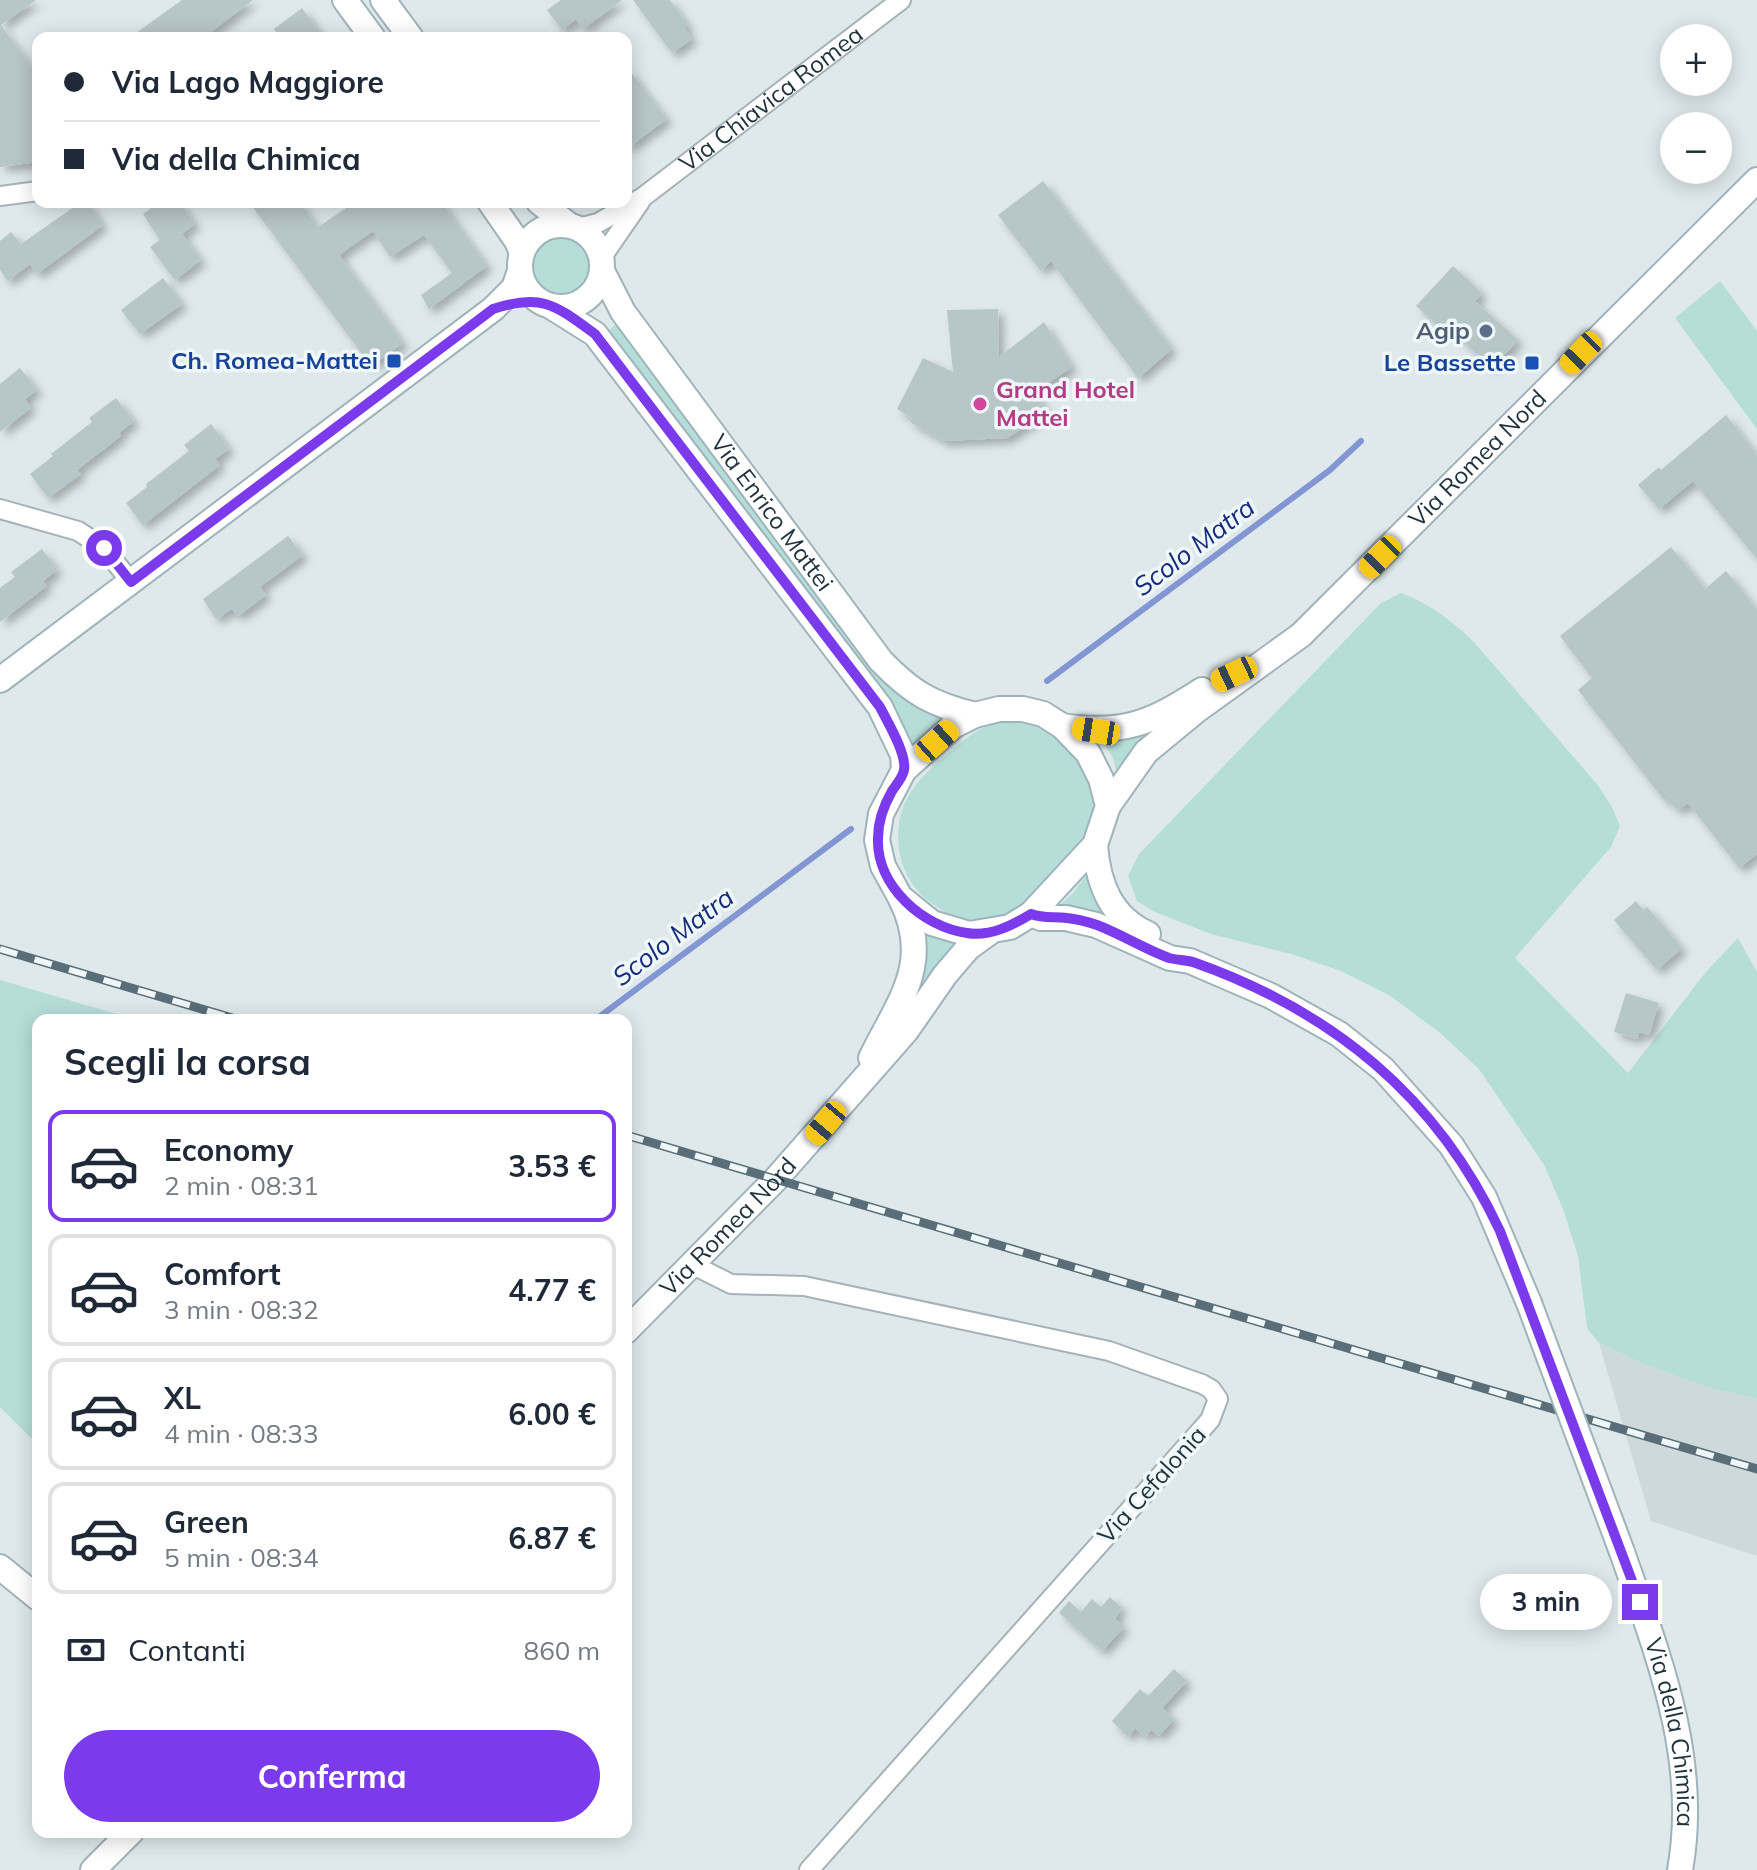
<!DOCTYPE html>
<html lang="it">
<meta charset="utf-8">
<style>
body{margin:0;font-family:Mulish,sans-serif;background:#f6f6f7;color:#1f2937;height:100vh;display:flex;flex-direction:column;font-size:30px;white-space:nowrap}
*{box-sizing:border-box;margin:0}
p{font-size:26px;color:#747a83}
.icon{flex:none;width:44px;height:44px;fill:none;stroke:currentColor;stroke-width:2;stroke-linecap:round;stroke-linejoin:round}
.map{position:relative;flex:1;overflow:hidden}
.details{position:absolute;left:32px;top:1014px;width:600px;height:824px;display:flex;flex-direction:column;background:#fff;border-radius:16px;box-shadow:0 4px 20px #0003}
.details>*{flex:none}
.hud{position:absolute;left:32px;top:32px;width:600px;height:176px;border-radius:16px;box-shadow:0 4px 20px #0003;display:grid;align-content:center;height:176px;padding:0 32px;background:#fff}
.tools{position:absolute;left:1660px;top:24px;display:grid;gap:16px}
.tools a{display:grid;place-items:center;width:72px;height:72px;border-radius:50%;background:#fff;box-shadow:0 4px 20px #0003;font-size:40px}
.end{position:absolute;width:36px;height:36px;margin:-18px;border:10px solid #7c3aed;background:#fff;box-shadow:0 0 0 4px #fff}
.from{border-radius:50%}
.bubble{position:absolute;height:56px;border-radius:28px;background:#fff;box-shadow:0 4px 20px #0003;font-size:26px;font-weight:700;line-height:56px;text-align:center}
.car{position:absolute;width:24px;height:48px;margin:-24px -12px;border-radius:10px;box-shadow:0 0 6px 2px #0007;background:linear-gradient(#f5c518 24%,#345 0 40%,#f5c518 0 76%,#345 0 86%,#f5c518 0)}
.hud b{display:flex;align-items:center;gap:28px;height:76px;font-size:30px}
.hud b+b{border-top:2px solid #e0e1e3}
.hud i{width:20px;height:20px;background:#1f2937}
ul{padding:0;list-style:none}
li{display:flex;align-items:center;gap:24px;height:112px;margin:0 16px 12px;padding:0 16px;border:4px solid #e0e1e3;border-radius:16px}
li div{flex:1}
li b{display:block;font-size:30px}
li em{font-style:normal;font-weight:700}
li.current{border-color:#7c3aed}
li>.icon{width:72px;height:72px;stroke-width:1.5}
h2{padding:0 32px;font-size:36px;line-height:96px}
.pay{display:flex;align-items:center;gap:20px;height:88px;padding:0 32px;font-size:30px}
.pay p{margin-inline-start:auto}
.cta{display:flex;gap:16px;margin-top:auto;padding:16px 32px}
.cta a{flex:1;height:92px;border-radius:48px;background:#7c3aed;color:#fff;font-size:32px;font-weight:700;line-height:92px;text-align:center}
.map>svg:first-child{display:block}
.built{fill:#cdd9db}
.green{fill:#b6ded9}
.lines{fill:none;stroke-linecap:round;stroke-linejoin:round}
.stream{stroke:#8396d4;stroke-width:6}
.building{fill:#b7c6c9;filter:url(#shadow)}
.street-casing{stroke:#a5b2b6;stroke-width:22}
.secondary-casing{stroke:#9fb3bb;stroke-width:28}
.street{stroke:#fff;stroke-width:18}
.secondary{stroke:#fff;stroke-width:24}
.rail-casing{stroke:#596e78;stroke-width:9}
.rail{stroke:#eff7f8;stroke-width:6;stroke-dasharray:18;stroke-linecap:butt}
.secondary-bridge-casing{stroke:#9fb3bb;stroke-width:28;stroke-linecap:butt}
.secondary-bridge{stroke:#fff;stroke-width:24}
.route{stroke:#7c3aed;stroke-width:10}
.service-dot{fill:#5c6f8a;stroke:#eff7f8;stroke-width:3}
.transit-dot{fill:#1a4fb4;stroke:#eff7f8;stroke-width:3}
.hotel-dot{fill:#d1479c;stroke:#eff7f8;stroke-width:3}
.labels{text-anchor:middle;stroke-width:7;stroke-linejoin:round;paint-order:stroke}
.street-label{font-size:24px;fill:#1f323c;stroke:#eff7f8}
.service-label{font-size:24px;font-weight:bold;fill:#4e5e75;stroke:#eff7f8;text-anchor:end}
.transit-label{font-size:24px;font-weight:bold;fill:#164399;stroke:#eff7f8;text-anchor:end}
.hotel-label{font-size:24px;font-weight:bold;fill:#b23c85;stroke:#eff7f8;text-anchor:start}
.water-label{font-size:26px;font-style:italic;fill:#162d7b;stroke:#eff7f8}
</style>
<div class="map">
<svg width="1757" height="1870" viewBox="0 0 1757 1870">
<defs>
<filter id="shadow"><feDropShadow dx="5.5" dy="5.5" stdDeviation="4" flood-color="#0004"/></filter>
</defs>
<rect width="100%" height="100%" fill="#dfe9eb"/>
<path class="built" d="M1599 1343 1639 1362 1710 1388 1757 1399V1556L1651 1521Z"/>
<path class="green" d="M533 266a28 28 0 1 1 56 0a28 28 0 1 1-56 0Z
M1720 281 1757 331V429L1675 318Z
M618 322 881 671 954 713 915 748 877 687 608 331Z
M1401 593C1430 604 1451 620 1473 641L1597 784 1612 807 1620 826 1611 847 1515 958 1628 1073 1705 973 1738 938 1757 972V1399L1710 1388 1639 1362 1599 1343 1587 1328 1578 1256 1563 1209 1544 1165 1479 1069 1439 1032 1389 995 1341 971 1291 954 1211 934 1155 912 1137 901 1128 876 1139 854 1381 603Z
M1177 718 1118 777 1113 758 1103 741 1138 736Z
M1013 720C1025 723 1037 725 1048 731 1079 748 1101 788 1091 823 1085 843 1071 857 1058 873 1021 913 977 940 927 900 894 873 888 820 915 786 925 773 938 762 950 752 973 733 983 723 1013 720Z
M1090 870 1116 926 1052 912 1073 893Z
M919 925 962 941 902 1023 923 971Z
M0 980 137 1020H38V1445L0 1407Z"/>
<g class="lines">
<path class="stream" d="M1047 681 1330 470 1361 441
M595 1020 851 829"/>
</g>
<path class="building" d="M0 0H36L1 25 38 77V162L0 167Z
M182 0H253L203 38H129Z
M561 0H622L583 29 576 19 562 30 547 10Z
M633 0H670L688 25 685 28 692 39 672 53Z
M302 8 324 38H280L274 29Z
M626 66 667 119 626 149Z
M1043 181 1172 349 1138 378 1051 261 1041 271 998 215Z
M81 202H87L103 225 37 274 30 264 8 281 0 270V241L11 232 21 244Z
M159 202H179L195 224 182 234 201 260 175 280 150 247 160 240 143 214Z
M249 202H299L318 227 355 202H441L487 266 429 309 421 295 452 273 424 235 390 257 373 231 339 255 403 343 371 366Z
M1453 266 1482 293 1475 301 1518 340 1492 368 1450 329 1446 333 1416 306Z
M163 278 182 304 140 334 121 310Z
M998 309 999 357 1044 322 1072 367 1034 392 1047 412 1007 438 944 441 910 422 912 418 897 409 923 358 953 372 947 310Z
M20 368 37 390 25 399 31 408 0 432V384Z
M116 398 134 421 119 433 121 436 77 470 81 474 48 498 30 474 53 456 51 454 92 422 89 418Z
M1726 415 1757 455V559L1693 481 1659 509 1638 485 1659 467 1661 470Z
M211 424 229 449 215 459 220 465 143 525 126 503 147 487 146 484 189 451 184 445Z
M288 536 303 555 260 587 266 595 238 616 232 609 216 619 203 599Z
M1671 547 1705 589 1726 571 1757 610V854L1739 868 1688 803 1678 810 1666 799 1664 800 1578 690 1592 678 1560 636Z
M42 549 57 570 43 581 47 586 0 622V588L15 577 11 572Z
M1636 901 1643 910 1647 907 1682 948 1657 970 1614 920Z
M1626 993 1659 1003 1649 1035 1639 1032 1637 1039 1614 1032Z
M1110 1597 1122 1608 1115 1619 1124 1627 1102 1651 1059 1613 1069 1601 1081 1612 1092 1599 1101 1607Z
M1174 1669 1187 1681 1162 1708 1174 1719 1159 1736 1151 1730 1145 1737 1135 1728 1128 1737 1112 1721 1140 1689 1148 1696Z"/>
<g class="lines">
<defs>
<g id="street">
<path d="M0 196 38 191"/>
<path id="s1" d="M578 228 598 223 643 197 901 0"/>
<path d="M602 257 640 202"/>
<path d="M0 509 78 531 104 548 131 582"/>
<path d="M693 1265 731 1284 804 1286 1109 1351 1202 1384 1211 1389 1218 1399 1210 1420 809 1870"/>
</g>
<g id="secondary">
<path d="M345 0 373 38"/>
<path d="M383 0 411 38"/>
<path d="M490 202 517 241 522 253"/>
<path d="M539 202 569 225"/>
<circle cx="561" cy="266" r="41"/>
<path id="s2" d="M602 271 623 312 881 661C912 693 931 704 975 715"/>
<path d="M552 307 595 334 880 707 903 755 904 770"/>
<path d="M0 680 493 309 514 288 520 271"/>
<path d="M999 709H1023L1043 714 1062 726 1088 753 1101 779 1108 806 1095 845 1031 914 1010 927 969 934 932 923 900 897 883 866 877 840 881 814 904 770 953 726 975 715Z"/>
<path d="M1062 726C1124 735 1151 723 1202 690"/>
<path id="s3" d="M1108 806 1146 752 1197 710 1301 635 1757 180"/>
<path d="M1095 845C1098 883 1110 917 1148 934"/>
<path d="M1031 914 1041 918H1066L1096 925 1170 958 1190 961 1271 996 1339 1034 1383 1069 1451 1145 1484 1197 1529 1303"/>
<path d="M871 1058C899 1001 933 963 901 899"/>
<path id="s4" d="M626 1331 776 1179 906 1031 945 975 968 948 990 932"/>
<path id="s5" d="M1622 1552C1658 1655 1700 1759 1680 1870"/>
<path d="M0 1567 38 1598"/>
<path d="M93 1870 131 1832"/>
</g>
</defs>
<use href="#street" class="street-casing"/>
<use href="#secondary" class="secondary-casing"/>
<use href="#street" class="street"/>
<use href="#secondary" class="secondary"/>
<defs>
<path id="rail" d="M0 949 239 1020
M626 1135 1757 1469"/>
</defs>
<use href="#rail" class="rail-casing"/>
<use href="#rail" class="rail"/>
<defs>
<path id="secondary-bridge" d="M1529 1303 1622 1552"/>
</defs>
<use href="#secondary-bridge" class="secondary-bridge-casing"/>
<use href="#secondary-bridge" class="secondary-bridge"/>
</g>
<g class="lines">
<path class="route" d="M104 548 131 582 493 309C542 293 555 305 595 334L880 707C887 721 907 754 904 770 903 777 896 785 892 791 884 805 878 821 878 838 876 886 923 927 967 933 990 937 1013 925 1031 914 1044 919 1054 916 1067 918 1077 919 1088 922 1097 925 1121 934 1144 949 1169 958 1177 960 1185 960 1193 962 1332 1011 1437 1096 1500 1231L1640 1602"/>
</g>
<circle class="service-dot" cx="1486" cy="331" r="8"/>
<g class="transit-dot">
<rect x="386" y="353" width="16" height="16" rx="4"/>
<rect x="1524" y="355" width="16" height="16" rx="4"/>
</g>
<circle class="hotel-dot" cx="980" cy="404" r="8"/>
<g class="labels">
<g class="street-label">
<text dy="8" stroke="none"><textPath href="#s1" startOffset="234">Via Chiavica Romea</textPath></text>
<text dy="8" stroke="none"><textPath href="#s3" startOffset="510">Via Romea Nord</textPath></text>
<text dy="8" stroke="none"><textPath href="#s2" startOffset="296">Via Enrico Mattei</textPath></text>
<text dy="8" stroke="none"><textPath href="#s4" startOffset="146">Via Romea Nord</textPath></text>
<text transform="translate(1152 1485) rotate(-48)" y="8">Via Cefalonia</text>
<text dy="8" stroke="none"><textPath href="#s5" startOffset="188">Via della Chimica</textPath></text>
</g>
<g class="service-label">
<text x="1470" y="339">Agip</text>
</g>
<g class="transit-label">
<text x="378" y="369">Ch. Romea-Mattei</text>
<text x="1516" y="371">Le Bassette</text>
</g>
<g class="hotel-label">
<text x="996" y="398">Grand Hotel<tspan x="996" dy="28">Mattei</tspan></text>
</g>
<g class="water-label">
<text transform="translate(1194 547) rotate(-37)" y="9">Scolo Matra</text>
<text transform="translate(673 937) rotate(-37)" y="9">Scolo Matra</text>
</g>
</g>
</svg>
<div class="tools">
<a>+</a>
<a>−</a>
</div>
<i class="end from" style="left:104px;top:548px"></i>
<i class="end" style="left:1640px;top:1602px"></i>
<div class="bubble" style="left:1480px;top:1574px;width:132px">3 min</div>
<i class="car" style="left:1581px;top:353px;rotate:224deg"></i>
<i class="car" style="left:1380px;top:557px;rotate:224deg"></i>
<i class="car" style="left:1234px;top:674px;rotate:245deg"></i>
<i class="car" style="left:1096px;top:731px;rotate:279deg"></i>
<i class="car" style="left:937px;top:741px;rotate:48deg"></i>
<i class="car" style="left:826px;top:1123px;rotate:220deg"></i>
<div class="hud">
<b><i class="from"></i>Via Lago Maggiore</b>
<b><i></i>Via della Chimica</b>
</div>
<section class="details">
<h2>Scegli la corsa</h2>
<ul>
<li class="current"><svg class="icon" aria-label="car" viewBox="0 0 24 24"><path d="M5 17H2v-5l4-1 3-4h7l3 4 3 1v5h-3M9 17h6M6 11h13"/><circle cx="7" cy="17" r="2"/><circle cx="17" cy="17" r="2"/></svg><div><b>Economy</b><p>2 min · 08:31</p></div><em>3.53 €</em></li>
<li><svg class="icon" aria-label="car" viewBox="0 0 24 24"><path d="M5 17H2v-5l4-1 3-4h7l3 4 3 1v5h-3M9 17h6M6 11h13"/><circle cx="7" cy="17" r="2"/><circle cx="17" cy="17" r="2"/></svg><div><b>Comfort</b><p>3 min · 08:32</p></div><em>4.77 €</em></li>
<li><svg class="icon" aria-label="car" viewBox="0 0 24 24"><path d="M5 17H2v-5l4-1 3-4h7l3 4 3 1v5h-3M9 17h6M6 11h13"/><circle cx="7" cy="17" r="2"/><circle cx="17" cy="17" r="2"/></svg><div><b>XL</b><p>4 min · 08:33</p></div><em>6.00 €</em></li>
<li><svg class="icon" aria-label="car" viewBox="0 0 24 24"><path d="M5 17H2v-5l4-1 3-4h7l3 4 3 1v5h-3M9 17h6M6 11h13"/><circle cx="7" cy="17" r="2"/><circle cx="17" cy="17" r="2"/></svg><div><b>Green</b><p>5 min · 08:34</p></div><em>6.87 €</em></li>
</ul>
<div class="pay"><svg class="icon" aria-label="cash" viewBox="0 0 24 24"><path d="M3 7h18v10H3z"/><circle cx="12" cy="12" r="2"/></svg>Contanti<p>860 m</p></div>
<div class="cta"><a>Conferma</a></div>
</section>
</div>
